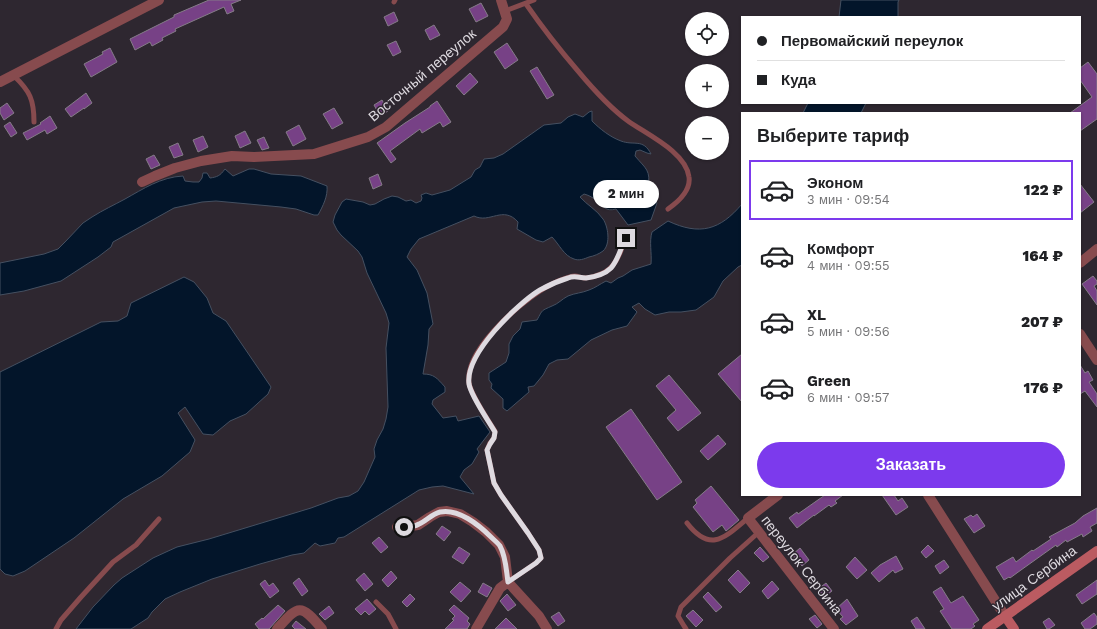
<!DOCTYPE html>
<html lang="ru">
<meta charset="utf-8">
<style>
body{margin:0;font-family:"Work Sans",sans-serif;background:#f6f6f6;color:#202124;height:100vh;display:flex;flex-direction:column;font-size:15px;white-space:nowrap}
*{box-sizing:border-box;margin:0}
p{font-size:13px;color:#757577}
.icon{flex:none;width:22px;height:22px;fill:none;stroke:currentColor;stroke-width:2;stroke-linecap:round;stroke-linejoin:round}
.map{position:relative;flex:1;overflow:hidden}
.sheet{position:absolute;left:741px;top:112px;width:340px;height:384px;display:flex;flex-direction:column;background:#fff;border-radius:0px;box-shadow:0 1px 3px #0004}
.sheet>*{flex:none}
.banner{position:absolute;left:741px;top:16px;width:340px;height:88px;border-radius:0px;box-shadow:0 1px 3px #0004;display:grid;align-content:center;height:88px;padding:0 16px;background:#fff}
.controls{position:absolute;left:685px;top:12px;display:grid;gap:8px}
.controls a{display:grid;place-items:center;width:44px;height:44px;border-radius:50%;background:#fff;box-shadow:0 1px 3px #0004;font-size:20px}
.end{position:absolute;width:18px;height:18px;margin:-9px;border:5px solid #dedae0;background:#111;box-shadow:0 0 0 2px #111}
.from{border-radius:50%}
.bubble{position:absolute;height:28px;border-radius:14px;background:#fff;box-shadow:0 1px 3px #0004;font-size:13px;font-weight:800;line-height:28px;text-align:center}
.banner b{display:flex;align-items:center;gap:14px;height:38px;font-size:15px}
.banner b+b{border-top:1px solid #e0e0e0}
.banner i{width:10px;height:10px;background:#202124}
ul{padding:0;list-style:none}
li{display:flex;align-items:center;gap:12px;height:60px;margin:0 8px 6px;padding:0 8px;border:2px solid transparent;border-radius:0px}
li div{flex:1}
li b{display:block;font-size:15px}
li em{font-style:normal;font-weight:800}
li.selected{border-color:#7c3aed}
li>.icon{width:36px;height:36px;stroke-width:1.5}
h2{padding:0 16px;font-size:18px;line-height:48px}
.button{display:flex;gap:8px;margin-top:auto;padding:8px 16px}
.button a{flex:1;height:46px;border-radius:24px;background:#7c3aed;color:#fff;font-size:16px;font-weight:800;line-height:46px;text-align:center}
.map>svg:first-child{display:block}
.water{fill:#03152a;stroke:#455061}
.building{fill:#774186;stroke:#857c88}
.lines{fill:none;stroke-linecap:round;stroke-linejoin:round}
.lane{stroke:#874b4e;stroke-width:5}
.street{stroke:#874b4e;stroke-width:10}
.secondary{stroke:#bb5b61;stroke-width:10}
.route{stroke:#dedae0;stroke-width:5}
.labels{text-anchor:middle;stroke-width:3;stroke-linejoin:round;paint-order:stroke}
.street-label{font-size:14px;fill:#dedae0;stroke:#2e2730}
</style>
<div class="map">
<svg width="1097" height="629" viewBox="0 0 1097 629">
<rect width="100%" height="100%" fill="#2e2730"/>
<path class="water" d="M841 0H899L898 2V17H839Z
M808 103H866L861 113H803Z
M592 111V121C600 129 610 137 621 141 634 146 643 138 651 154L647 153 640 150 636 151 635 156C646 169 651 170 648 188L657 203 651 220 628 225 616 209C605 212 604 206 596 200 592 197 588 195 584 194L580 197C587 205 597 210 603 219 608 226 611 244 603 251 599 254 594 256 589 257 584 259 579 261 574 259 564 256 559 244 552 237L543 242 536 240 517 229 518 222C503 205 490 224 474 216L419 239 411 249 407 257 417 270 427 293 433 324 429 329 428 345 423 374C434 374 437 378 445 387V392L433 400 432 404 443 418 456 416 458 421 479 416 490 432 477 449 479 452 472 464 464 470 460 477 474 494 443 486 432 487 419 490 344 537 338 538 335 543 320 546 315 543 304 553 292 555 260 564 212 579 180 592 165 599 152 612 148 618 131 629H76L93 607 114 585 122 578 153 558 166 552 177 547 209 539 311 508 338 498 349 496 358 491 364 482 375 457 374 449 377 440 383 429 386 419 388 407 386 348 389 323 386 313 367 273 362 257 358 251 341 235 337 230 333 222 335 215 342 202 346 199 363 202 370 205 375 204 384 199 392 196 398 197 406 201 411 200 416 203 421 201 422 198 421 195 426 193 432 195 450 190 471 177 475 170 480 167 484 159 494 158 503 154 544 125 561 123 568 117 575 114 583 117 589 112Z
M225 169 233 176 249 169H254L271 174 301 176 327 186C328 196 323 206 318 215H314L296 209 281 207 216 201 202 202 174 208 113 242 111 247 98 257 61 281 24 291 0 295V263L44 254 58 249 65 242 83 223 92 217C103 210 114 205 125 199 143 189 161 177 183 176L185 181 193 182H199L202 178 203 173H207L210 178C217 177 220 176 225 169Z
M742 204V265L738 267 723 281 714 297 696 310 681 312H669L655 315 645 309 639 303 632 307 637 312 627 326 612 330 591 340 568 359 557 360 549 364 543 375 534 386 528 387 529 392 507 411 503 408V399L491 388 492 384 489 380V373L506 362 509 353V344L513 336 520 329 522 322 537 320C543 309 541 311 552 306 558 304 562 299 568 296 575 293 582 293 589 290 595 288 600 284 606 281L611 283 618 278 623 276 632 270 651 264C652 253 649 242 652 232L668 221C700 236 720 230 742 204Z
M184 277 194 282 207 298 213 313 226 321 271 387 268 394 246 414 230 421 213 435 203 434 185 407 178 413 195 440 190 452 162 476 123 499 74 538 25 571 13 576 5 574 0 569V372L101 322 118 321 127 316 131 303Z"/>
<path class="building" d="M209 0H241L231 4 234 11 227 14 224 7 175 29 176 31 162 38 163 40 152 46 150 42 135 50 130 39 174 17V15Z
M481 3 488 16 476 22 469 9Z
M394 12 398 21 388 26 384 17Z
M434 25 440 35 430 40 425 30Z
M396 41 401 52 393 56 387 45Z
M507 43 518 60 505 69 494 52Z
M110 48 117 62 91 77 84 64 103 54 102 52Z
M1088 62 1097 74V119L1080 131V113H1070L1092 97 1080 80V68Z
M537 67 554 95 547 99 530 71Z
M470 73 478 82 464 95 456 86Z
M86 93 92 103 84 109V108L71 117 65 109Z
M382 100 388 111 380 116 374 105Z
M437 101 451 122 443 127 440 122 422 133 420 129 390 151 396 159 391 163 377 143 405 123 430 107V106Z
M7 103 14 113 4 120 0 113V108Z
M334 108 343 123 332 129 323 114Z
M50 116 57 128 47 134 45 130 27 140 23 133 41 124 40 123Z
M10 122 17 133 11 137 4 126Z
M299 125 306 139 293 146 286 132Z
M245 131 251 143 240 148 235 136Z
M203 136 208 147 198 152 193 140Z
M264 137 269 148 262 150 257 140Z
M178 143 183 155 174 158 169 147Z
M154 155 160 165 151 169 146 159Z
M378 174 382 185 373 189 369 178Z
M1080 184 1094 202 1080 213Z
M1093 276 1097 281V284L1094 286 1097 291V305L1082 284Z
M742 354V402L718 374Z
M1080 365 1085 373 1088 371 1093 380 1089 382 1097 394V407L1085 391 1080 394Z
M669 375 701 413 678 431 667 418 676 410 656 386Z
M631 409 682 482 657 500 606 427Z
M718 435 726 444 708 460 700 451Z
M711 486 739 520 726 531 722 525 713 532 693 507 697 503 695 500Z
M825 495H843L835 501 837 503 831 507 829 505 814 516V515L797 528 789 518 797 512 798 514Z
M882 495H894L898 501 902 498 908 507 896 515Z
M1097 508V523L1090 527 1092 531 1083 537 1082 534 1067 542 1066 540 1057 547 1056 545 1021 570 1010 578 1009 577 1004 580 996 567 1013 557 1016 562 1032 550 1033 551 1051 539 1049 537 1075 523 1083 516Z
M977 514 985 526 974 533 964 519 971 515 973 517Z
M442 526 451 532 444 541 436 534Z
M379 537 388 547 381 553 372 543Z
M928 545 934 551 926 558 921 552Z
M459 547 470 554 463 564 452 557Z
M760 547 769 557 763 562 754 553Z
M800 548 809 560 802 566 792 555Z
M896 556 903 569 895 573 893 570 879 582 871 573 880 565Z
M855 557 867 570 857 579 846 567Z
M944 560 949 567 940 574 935 566Z
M738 570 750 583 740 593 728 580Z
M391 571 397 578 388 587 382 580Z
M364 573 373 584 365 591 356 580Z
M299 578 308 591 302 596 293 583Z
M265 580 269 586 273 583 279 591 270 598 260 584Z
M1097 580V594L1082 604 1076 595Z
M772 581 779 589 768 599 762 591Z
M460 582 471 591 461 602 450 592Z
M483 583 492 588 487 597 478 592Z
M826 583 832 591 824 597 818 589Z
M941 587 951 603 963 596 979 620 973 624 975 626 971 629H952L940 611 944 609 933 592Z
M708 592 722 607 716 612 703 597Z
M410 594 415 599 407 607 402 602Z
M507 594 516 605 508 611 500 601Z
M367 599 376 609 369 615 365 611 361 615 355 609Z
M847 599 858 616 846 625 840 619 843 617 836 609Z
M278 605 285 611 269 629H259L255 624 262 618 263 619Z
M454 605 469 618 467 621 470 624 467 629H445L454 620 452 619 455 616 449 610Z
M329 606 334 613 325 620 319 614Z
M693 610 703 620 696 627 686 616Z
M559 612 565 621 558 626 551 617Z
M1094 613 1097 617V624L1090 629H1085L1081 623Z
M815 615 822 624 817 628 809 619Z
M917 617 925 629H916L911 621Z
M506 618 517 629H495Z
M1049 618 1055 625 1049 629H1047L1043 622Z
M296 621 306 629H295L292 626Z"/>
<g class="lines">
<path class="lane" d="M394 2 395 0
M526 4C542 27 559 49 578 71 593 89 609 107 628 121 646 134 686 152 689 177 691 191 678 202 668 209
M505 11 534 0
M14 76C30 91 34 100 34 122
M687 523C711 554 725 537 748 518
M508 582 536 563 541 558 539 550 528 533 501 495 494 483 487 450 490 443 494 438 495 431C488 420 471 395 469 383 464 348 528 294 558 281 563 279 570 276 575 276 578 276 581 278 584 278 591 278 599 275 605 272 612 268 617 260 620 253 623 246 623 240 630 235
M376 602 388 614 396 629
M56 629 61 620 81 597 113 562 136 545 159 519
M686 629 684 626 678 616 681 607 730 558 759 532"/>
<path class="street" d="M0 82 159 0
M142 182 155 176 175 168 201 161 232 156 254 157 314 154 368 137 386 127 503 27 507 19 501 0
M1080 263 1097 249
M1080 334 1097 360
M778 495 748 518 834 629
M928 495 1005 616
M397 527H404L418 525 430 517 439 512 447 511 460 514 473 522 486 532 499 545 505 557 508 582 539 616 547 629
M277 629C298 606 300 602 322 629
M476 629 500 588 508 582"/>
<path class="secondary" d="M1005 616 1014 629
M987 629 1097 551"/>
</g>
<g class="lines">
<path class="route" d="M404 527C409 527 414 527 419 524 426 521 432 514 440 512 458 508 479 525 491 537 494 540 498 543 500 546 506 557 506 569 508 582L536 563 541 558 539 550 528 533 501 495 494 483 487 450 490 444 494 438 495 432C488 420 471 396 469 384 465 354 517 304 540 290 549 285 558 281 568 278 575 275 579 278 586 278 594 277 605 274 611 268 619 259 620 248 626 238"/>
</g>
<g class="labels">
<g class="street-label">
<text transform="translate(422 75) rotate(-40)" y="5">Восточный переулок</text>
<text transform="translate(802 565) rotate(52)" y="5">переулок Сербина</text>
<text transform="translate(1034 578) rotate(-36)" y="5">улица Сербина</text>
</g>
</g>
</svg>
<div class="controls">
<a><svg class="icon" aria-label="locate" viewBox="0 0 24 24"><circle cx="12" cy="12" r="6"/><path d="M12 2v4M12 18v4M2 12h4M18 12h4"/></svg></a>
<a>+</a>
<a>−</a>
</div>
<i class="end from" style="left:404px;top:527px"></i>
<i class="end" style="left:626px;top:238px"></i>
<div class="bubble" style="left:593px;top:180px;width:66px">2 мин</div>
<div class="banner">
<b><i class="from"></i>Первомайский переулок</b>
<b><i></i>Куда</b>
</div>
<section class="sheet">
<h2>Выберите тариф</h2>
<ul>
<li class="selected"><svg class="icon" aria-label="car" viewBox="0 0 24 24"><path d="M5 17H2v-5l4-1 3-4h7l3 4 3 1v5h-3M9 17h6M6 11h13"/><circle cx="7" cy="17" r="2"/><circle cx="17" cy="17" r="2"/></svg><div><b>Эконом</b><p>3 мин · 09:54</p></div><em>122 ₽</em></li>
<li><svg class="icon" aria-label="car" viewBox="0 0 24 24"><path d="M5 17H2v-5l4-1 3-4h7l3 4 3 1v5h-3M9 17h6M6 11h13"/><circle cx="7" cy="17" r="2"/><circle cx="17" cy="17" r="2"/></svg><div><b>Комфорт</b><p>4 мин · 09:55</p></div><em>164 ₽</em></li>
<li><svg class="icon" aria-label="car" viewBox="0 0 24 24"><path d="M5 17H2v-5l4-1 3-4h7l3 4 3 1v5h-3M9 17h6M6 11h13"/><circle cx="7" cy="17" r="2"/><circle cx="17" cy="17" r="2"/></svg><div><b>XL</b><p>5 мин · 09:56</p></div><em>207 ₽</em></li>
<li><svg class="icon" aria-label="car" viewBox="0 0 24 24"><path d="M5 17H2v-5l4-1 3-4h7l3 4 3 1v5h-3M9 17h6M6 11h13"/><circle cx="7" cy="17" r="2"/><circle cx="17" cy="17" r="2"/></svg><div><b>Green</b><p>6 мин · 09:57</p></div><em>176 ₽</em></li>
</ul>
<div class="button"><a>Заказать</a></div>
</section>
</div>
